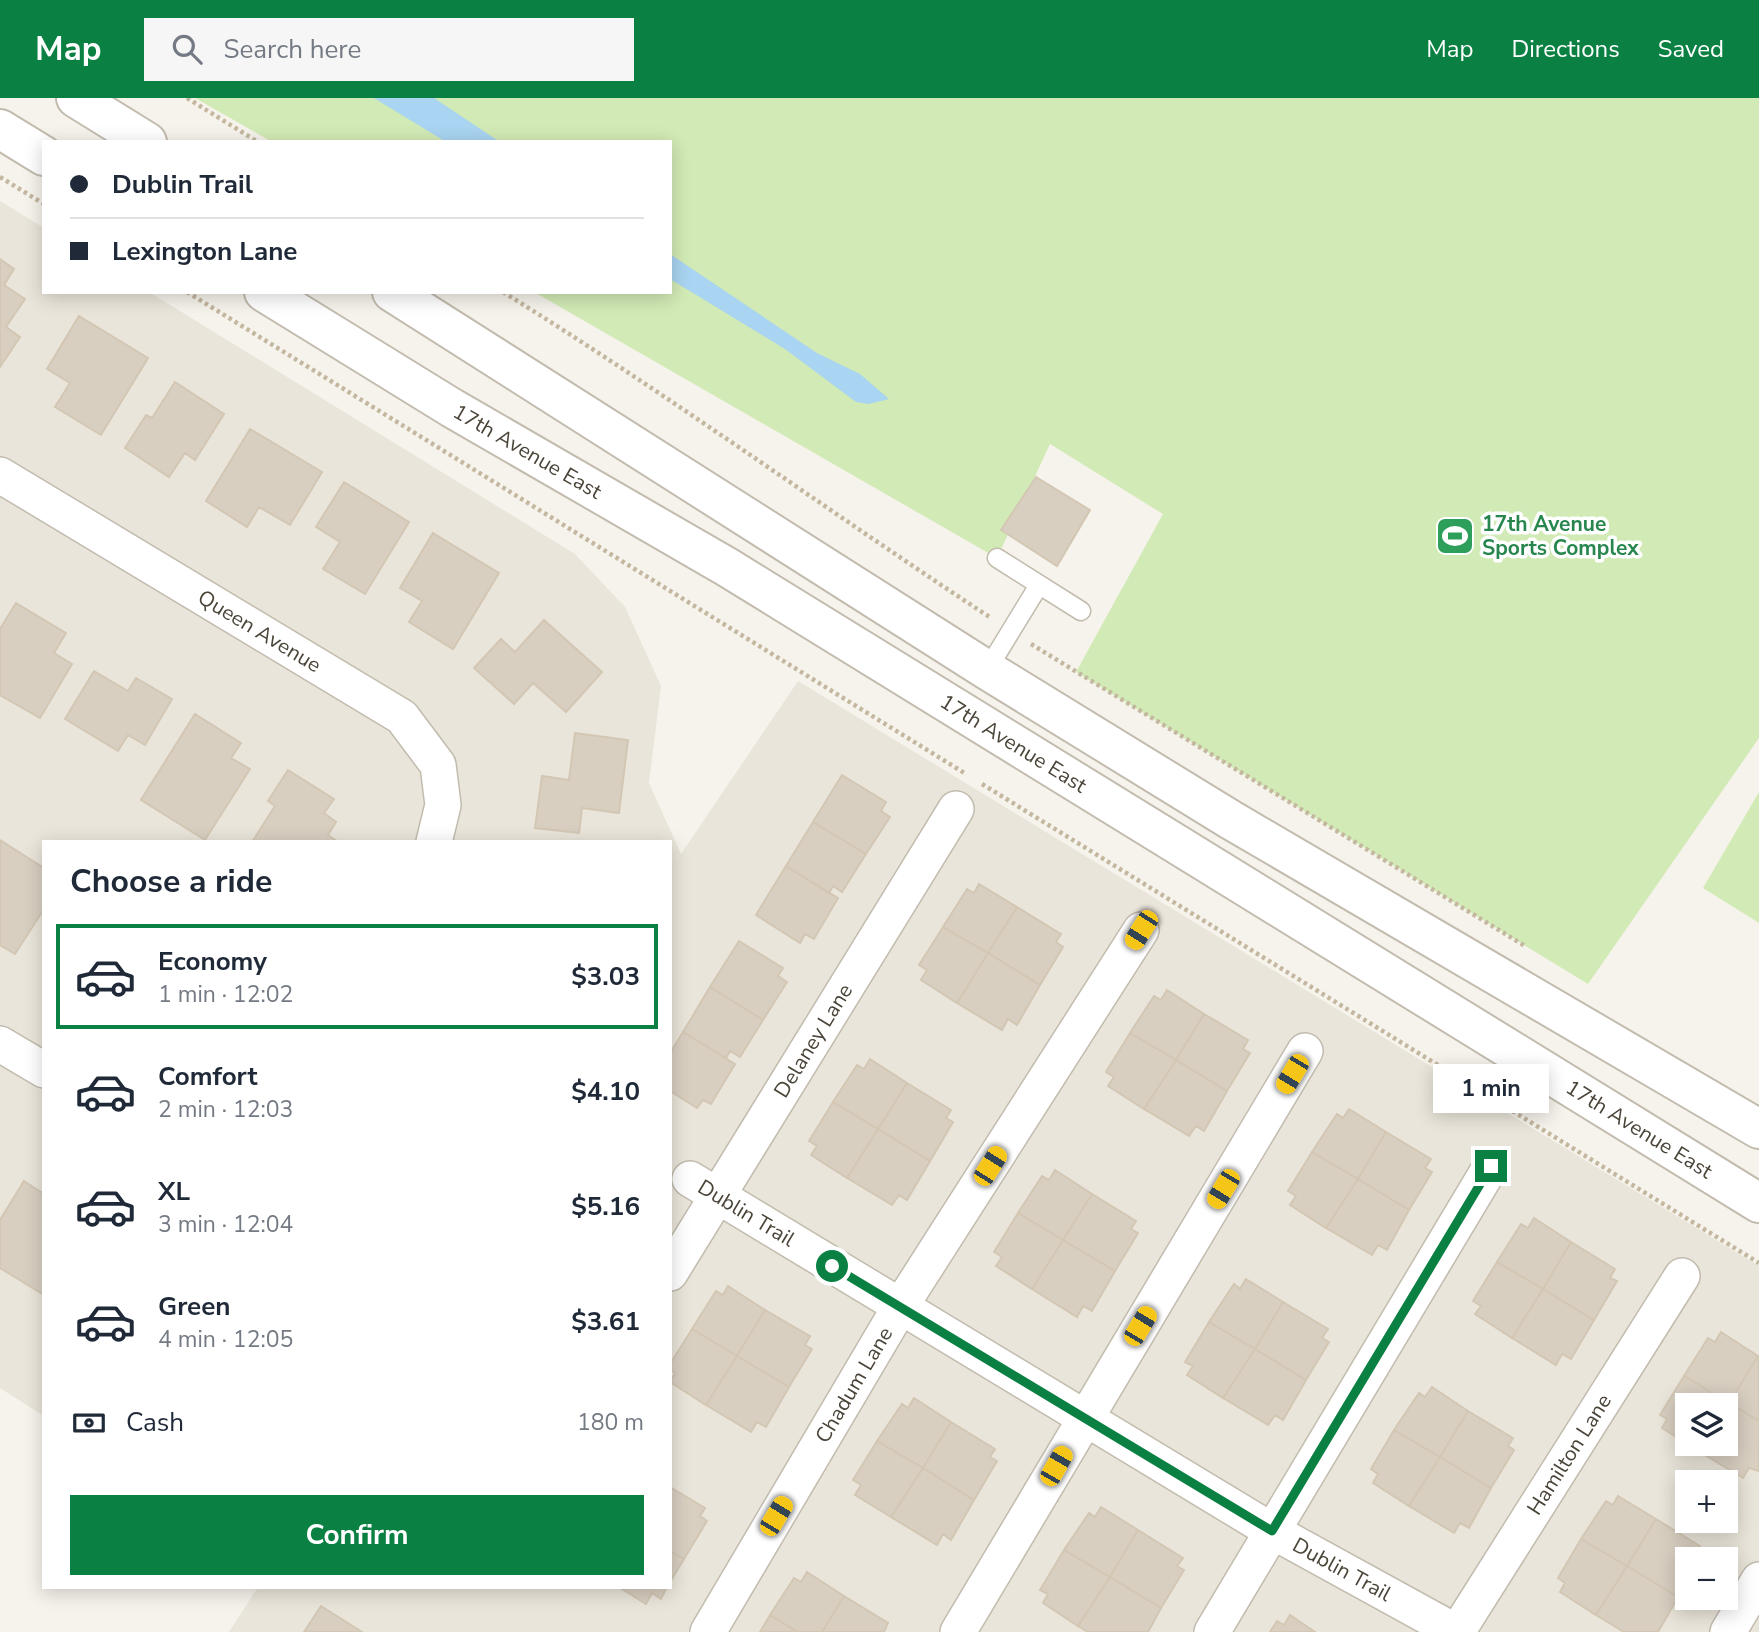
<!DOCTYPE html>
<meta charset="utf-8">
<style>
body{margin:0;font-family:"Nunito Sans",sans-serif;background:#f6f6f7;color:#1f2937;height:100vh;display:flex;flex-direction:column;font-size:26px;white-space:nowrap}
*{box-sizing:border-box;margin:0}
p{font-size:23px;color:#747a83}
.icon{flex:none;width:38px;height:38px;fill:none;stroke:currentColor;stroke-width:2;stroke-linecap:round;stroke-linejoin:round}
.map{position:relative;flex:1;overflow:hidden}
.details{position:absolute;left:42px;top:742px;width:630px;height:749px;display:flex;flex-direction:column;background:#fff;border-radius:0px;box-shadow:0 4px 18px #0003}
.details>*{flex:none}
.guide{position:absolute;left:42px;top:42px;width:630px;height:154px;border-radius:0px;box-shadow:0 4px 18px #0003;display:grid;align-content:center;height:154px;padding:0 28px;background:#fff}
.controls{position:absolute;left:1675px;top:1295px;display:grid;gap:14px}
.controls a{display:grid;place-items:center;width:63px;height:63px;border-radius:0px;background:#fff;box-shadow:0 4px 18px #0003;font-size:35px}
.end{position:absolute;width:32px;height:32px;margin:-16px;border:9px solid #0b8043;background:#fff;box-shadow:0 0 0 4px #fff}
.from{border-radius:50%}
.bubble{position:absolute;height:49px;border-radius:0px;background:#fff;box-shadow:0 4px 18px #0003;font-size:23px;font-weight:700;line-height:49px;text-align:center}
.car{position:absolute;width:21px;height:42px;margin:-21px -10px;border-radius:9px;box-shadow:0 0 5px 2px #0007;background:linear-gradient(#f5c518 24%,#345 0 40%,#f5c518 0 76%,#345 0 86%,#f5c518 0)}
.guide b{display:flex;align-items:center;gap:24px;height:66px;font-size:26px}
.guide b+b{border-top:2px solid #e0e1e3}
.guide i{width:18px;height:18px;background:#1f2937}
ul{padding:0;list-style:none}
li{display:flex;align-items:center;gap:21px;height:105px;margin:0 14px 10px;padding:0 14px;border:4px solid transparent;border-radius:0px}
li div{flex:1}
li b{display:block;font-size:26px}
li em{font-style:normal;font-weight:700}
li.current{border-color:#0b8043}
li>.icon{width:63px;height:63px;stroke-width:1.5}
h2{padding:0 28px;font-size:32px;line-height:84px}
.pay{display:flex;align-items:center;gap:18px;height:77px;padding:0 28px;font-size:26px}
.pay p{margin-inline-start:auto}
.cta{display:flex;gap:14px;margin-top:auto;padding:14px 28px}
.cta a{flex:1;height:80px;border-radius:0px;background:#0b8043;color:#fff;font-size:28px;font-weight:700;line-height:80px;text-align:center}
header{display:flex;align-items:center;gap:42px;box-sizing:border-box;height:98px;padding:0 35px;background:#0b8043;color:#fff}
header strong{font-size:33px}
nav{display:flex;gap:38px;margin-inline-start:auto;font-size:24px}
.search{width:490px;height:63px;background:#f6f6f7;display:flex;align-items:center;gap:18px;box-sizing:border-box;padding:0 24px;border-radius:0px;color:#747a83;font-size:26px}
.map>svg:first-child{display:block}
.residential{fill:#eae5da;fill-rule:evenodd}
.green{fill:#d2eab5}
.water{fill:#a9d4f2}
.building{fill:#d8cfc1;stroke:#d3c7b4;stroke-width:2}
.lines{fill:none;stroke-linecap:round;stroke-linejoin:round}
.service-casing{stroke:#c2bbae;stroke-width:21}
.minor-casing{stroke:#c2bbae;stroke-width:38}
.tertiary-casing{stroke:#c2bbae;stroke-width:42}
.path{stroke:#c4b79f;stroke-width:4.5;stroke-dasharray:3.5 3.5;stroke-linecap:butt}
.service{stroke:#fff;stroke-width:18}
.minor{stroke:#fff;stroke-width:35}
.tertiary{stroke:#fff;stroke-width:38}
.route{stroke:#0b8043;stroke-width:9}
.labels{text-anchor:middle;stroke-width:7;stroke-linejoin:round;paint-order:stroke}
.street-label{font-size:21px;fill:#4b4439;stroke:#fff}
.leisure-label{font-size:21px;font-weight:bold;fill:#27864d;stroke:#fff;text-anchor:start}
</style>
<header>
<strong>Map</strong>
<div class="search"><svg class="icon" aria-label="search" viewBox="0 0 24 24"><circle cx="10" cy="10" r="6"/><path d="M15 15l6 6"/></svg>Search here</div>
<nav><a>Map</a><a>Directions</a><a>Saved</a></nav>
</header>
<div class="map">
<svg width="1759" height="1534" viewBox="0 0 1759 1534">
<rect width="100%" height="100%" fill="#f6f3ec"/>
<path class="residential" d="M0 103 44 130V194H149L575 456 625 509 661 588 649 685 681 756 798 583 1759 1168V1534H229L258 1489H670V744H44V1318L0 1290ZM1687 1307H1726V1346H1687ZM1687 1384H1726V1423H1687ZM1687 1461H1726V1500H1687Z"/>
<path class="green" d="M195 0H1759V640L1588 886 1076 574 1163 416 1050 346 997 460 534 194H670V44H272Z
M1759 694V825L1703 790Z"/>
<path class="water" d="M374 0H434L500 44H446Z
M670 156 817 255 860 276 889 301 869 306 856 304 785 251 670 181Z"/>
<path class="building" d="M0 161 14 171 4 187 25 201 6 229 20 239 0 269Z
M79 218 148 260 101 337 55 309 70 285 47 271Z
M175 284 224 316 195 362 185 355 169 379 125 350 146 317 152 320Z
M250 331 322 374 290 427 259 409 247 429 206 403Z
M1036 379 1090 412 1057 468 1001 432Z
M344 384 409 424 365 496 323 471 340 444 316 429Z
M433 435 499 475 453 551 409 524 422 503 400 490Z
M16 505 66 535 54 555 72 566 40 620 0 597V531Z
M544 522 602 574 566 614 533 585 514 606 474 570 501 541 515 554Z
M94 573 128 593 136 580 172 601 145 647 128 637 118 653 65 621Z
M195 616 241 645 231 660 250 671 205 742 141 702Z
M575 635 628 642 619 715 582 710 579 735 535 730 542 678 569 682Z
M288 672 334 701 324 715 336 724 328 737 338 744H252L275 708 268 703Z
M842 677 886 704 881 713 890 719 866 756 813 724Z
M813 724 866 756 842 794 833 788 829 795 786 768Z
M0 742 44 770V811L15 856 0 847Z
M786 768 838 800 814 841 805 836 800 845 756 817Z
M979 786 1017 809 988 855 943 829 967 791 974 795Z
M1017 809 1061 836 1056 844 1063 849 1040 887 988 855Z
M943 829 988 855 957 905 921 882 927 872 919 867Z
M739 843 783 870 778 878 787 884 763 922 710 889Z
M988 855 1040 887 1017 927 1008 921 1002 932 957 905Z
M710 889 763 922 740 959 730 953 726 960 683 934Z
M1167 892 1204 916 1176 962 1130 935 1154 898 1161 902Z
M1204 916 1248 942 1243 951 1250 955 1227 993 1176 962Z
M683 934 735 966 711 1006 703 1002 697 1010 670 993V955Z
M1130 935 1176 962 1144 1011 1108 988 1114 979 1106 974Z
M870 961 907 985 878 1031 833 1004 857 967 864 971Z
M1176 962 1227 993 1204 1033 1196 1028 1189 1038 1144 1011Z
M907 985 951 1012 946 1020 953 1024 930 1063 878 1031Z
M833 1004 878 1031 847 1080 811 1057 817 1048 809 1043Z
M1349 1011 1386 1034 1358 1081 1312 1054 1337 1016 1343 1020Z
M878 1031 930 1063 907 1102 899 1097 892 1107 847 1080Z
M1386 1034 1431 1061 1425 1070 1432 1074 1409 1112 1358 1081Z
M1312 1054 1358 1081 1326 1130 1290 1107 1296 1098 1288 1093Z
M1055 1072 1092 1096 1063 1142 1018 1115 1042 1078 1049 1082Z
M1358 1081 1409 1112 1387 1152 1378 1147 1372 1157 1326 1130Z
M24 1083 44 1096V1197L0 1170V1122Z
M1092 1096 1136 1123 1131 1131 1138 1135 1115 1173 1063 1142Z
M1018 1115 1063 1142 1032 1191 996 1168 1002 1159 994 1154Z
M1534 1120 1571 1144 1543 1191 1497 1164 1521 1126 1528 1130Z
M1063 1142 1115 1173 1092 1213 1083 1208 1077 1219 1032 1191Z
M1571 1144 1615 1171 1610 1180 1617 1183 1594 1222 1543 1191Z
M1497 1164 1543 1191 1512 1240 1475 1216 1481 1208 1473 1203Z
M1246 1181 1283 1204 1255 1251 1209 1224 1234 1186 1240 1191Z
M728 1188 765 1212 737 1258 692 1231 716 1193 723 1197Z
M1543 1191 1594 1222 1571 1261 1562 1256 1556 1267 1512 1240Z
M1283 1204 1328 1231 1322 1240 1329 1244 1306 1282 1255 1251Z
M765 1212 810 1238 805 1247 812 1251 789 1289 737 1258Z
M1209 1224 1255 1251 1223 1300 1187 1277 1193 1268 1185 1264Z
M692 1231 737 1258 706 1307 670 1284 675 1275 670 1272V1266Z
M1721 1234 1758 1258 1729 1305 1684 1278 1708 1240 1715 1244Z
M1255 1251 1306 1282 1283 1322 1275 1317 1268 1327 1223 1300Z
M737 1258 789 1289 766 1329 757 1324 751 1334 706 1307Z
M1758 1258 1759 1259V1323L1729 1305Z
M1684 1278 1729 1305 1726 1310V1307H1687V1346H1703L1698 1353 1662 1330 1667 1321 1660 1317Z
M1432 1289 1468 1313 1440 1359 1394 1332 1419 1295 1425 1299Z
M914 1300 951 1324 923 1370 877 1343 902 1306 908 1310Z
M1729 1305 1759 1323V1373L1749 1370 1743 1380 1698 1353 1703 1346H1726V1310Z
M1468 1313 1513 1340 1508 1348 1514 1352 1491 1390 1440 1359Z
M951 1324 995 1351 990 1359 997 1363 974 1402 923 1370Z
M1394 1332 1440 1359 1409 1408 1373 1385 1378 1376 1371 1371Z
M877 1343 923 1370 891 1419 855 1397 861 1387 853 1382Z
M1440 1359 1491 1390 1469 1430 1460 1425 1454 1435 1409 1408Z
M923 1370 974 1402 951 1442 943 1436 937 1447 891 1419Z
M670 1389 705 1410 700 1418 707 1423 684 1461 670 1453Z
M1618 1398 1656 1421 1627 1468 1581 1441 1606 1403 1613 1407Z
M1101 1409 1138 1432 1110 1479 1064 1452 1089 1415 1095 1419Z
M1656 1421 1700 1448 1695 1457 1701 1461H1687V1485L1678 1499 1627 1468Z
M1138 1432 1183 1460 1177 1468 1184 1472 1161 1510 1110 1479Z
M1581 1441 1627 1468 1596 1517 1560 1494 1565 1485 1558 1480Z
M1064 1452 1110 1479 1078 1528 1043 1505 1048 1496 1040 1492Z
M670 1453 684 1461 670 1484Z
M1627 1468 1678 1499 1658 1534H1624L1596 1517Z
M807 1474 844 1498 822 1534H798L770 1517 794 1480 801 1484Z
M1110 1479 1161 1510 1148 1534H1088L1078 1528Z
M619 1489H667L661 1501 652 1495 646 1506Z
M844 1498 888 1525 884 1534H822Z
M321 1508 362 1534H304Z
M770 1517 798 1534H760Z
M1290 1517 1315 1534H1270L1277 1523 1284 1527Z"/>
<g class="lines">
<defs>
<path id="service" d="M997 460 1081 513
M987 572 1039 487"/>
<g id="minor">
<path id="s1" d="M0 377 402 619 438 667 443 707 434 744"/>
<path d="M0 946 44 972"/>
<path id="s2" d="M690 1081 1272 1433 1456 1534"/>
<path id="s3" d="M670 1175 956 711"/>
<path id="s4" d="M708 1534 900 1209 1141 832"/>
<path d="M958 1534 1305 953"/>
<path d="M1212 1534 1491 1068"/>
<path id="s5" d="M1457 1534 1682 1178"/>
<path d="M1728 1534 1759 1482"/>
</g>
<g id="tertiary">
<path d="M76 0 147 44"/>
<path d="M0 31 44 58"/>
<path id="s6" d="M264 194 452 310 727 469 1759 1105"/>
<path d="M392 194 987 572 1231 722 1759 1031"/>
</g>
</defs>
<use href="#service" class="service-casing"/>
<use href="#minor" class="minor-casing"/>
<use href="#tertiary" class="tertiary-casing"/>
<path class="path" d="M187 0 258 44
M0 79 44 106
M187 194 966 676
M503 194C669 297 828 413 991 520
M1031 546 1525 848
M982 686 1759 1165"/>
<use href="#service" class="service"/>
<use href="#minor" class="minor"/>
<use href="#tertiary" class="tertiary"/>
</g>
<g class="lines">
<path class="route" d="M832 1168 1272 1433 1491 1068"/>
</g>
<defs>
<symbol id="stadium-square" viewBox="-11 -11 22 22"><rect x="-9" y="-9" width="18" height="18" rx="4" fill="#2e9e5b" stroke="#fff"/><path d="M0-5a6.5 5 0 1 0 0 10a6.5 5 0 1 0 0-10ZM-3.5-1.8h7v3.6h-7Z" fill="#fff"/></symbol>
</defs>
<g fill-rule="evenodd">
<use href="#stadium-square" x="1433" y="416" width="44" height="44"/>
</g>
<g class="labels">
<g class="street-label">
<text dy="7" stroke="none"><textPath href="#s6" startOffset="308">17th Avenue East</textPath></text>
<text dy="7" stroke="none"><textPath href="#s1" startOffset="303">Queen Avenue</textPath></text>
<text dy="7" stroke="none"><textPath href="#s6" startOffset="875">17th Avenue East</textPath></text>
<text dy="7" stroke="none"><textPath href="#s3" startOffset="273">Delaney Lane</textPath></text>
<text dy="7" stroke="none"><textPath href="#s6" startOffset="1610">17th Avenue East</textPath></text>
<text dy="7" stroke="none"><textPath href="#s2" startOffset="66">Dublin Trail</textPath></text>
<text dy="7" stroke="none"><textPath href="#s4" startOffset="287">Chadum Lane</textPath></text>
<text dy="7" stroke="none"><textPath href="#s5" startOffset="210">Hamilton Lane</textPath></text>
<text dy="7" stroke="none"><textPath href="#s2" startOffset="760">Dublin Trail</textPath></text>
</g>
<g class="leisure-label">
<text x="1482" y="433">17th Avenue<tspan x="1482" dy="24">Sports Complex</tspan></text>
</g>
</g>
</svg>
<div class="controls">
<a><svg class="icon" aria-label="layers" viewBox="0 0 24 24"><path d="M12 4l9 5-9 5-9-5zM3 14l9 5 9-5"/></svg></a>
<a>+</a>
<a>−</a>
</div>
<i class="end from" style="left:832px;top:1168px"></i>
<i class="end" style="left:1491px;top:1068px"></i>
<div class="bubble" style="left:1433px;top:966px;width:116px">1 min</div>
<i class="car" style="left:1141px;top:832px;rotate:212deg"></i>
<i class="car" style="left:1292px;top:976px;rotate:211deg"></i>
<i class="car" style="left:990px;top:1068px;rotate:32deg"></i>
<i class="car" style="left:1223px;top:1091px;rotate:211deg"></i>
<i class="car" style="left:1140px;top:1228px;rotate:31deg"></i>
<i class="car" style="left:1056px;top:1368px;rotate:30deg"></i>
<i class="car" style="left:776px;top:1418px;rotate:31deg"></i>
<div class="guide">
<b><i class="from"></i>Dublin Trail</b>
<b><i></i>Lexington Lane</b>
</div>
<section class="details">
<h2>Choose a ride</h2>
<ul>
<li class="current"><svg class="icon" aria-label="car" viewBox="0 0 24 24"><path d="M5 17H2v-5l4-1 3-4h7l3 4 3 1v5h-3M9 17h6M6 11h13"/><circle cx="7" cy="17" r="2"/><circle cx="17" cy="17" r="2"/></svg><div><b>Economy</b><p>1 min · 12:02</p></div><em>$3.03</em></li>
<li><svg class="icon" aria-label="car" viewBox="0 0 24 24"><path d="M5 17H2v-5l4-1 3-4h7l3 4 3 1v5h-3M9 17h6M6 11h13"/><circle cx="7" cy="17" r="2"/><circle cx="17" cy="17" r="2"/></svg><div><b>Comfort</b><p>2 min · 12:03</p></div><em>$4.10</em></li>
<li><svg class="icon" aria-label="car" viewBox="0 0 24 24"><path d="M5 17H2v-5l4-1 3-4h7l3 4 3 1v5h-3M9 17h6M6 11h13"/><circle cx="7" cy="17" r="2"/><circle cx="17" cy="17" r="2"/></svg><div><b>XL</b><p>3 min · 12:04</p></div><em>$5.16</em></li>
<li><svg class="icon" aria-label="car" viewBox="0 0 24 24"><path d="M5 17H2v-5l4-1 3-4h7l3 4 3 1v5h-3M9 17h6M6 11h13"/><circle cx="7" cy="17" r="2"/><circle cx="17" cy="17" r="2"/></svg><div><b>Green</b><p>4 min · 12:05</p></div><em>$3.61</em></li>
</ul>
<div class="pay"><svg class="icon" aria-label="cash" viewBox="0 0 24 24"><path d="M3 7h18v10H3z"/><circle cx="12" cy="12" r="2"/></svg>Cash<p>180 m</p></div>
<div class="cta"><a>Confirm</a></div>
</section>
</div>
